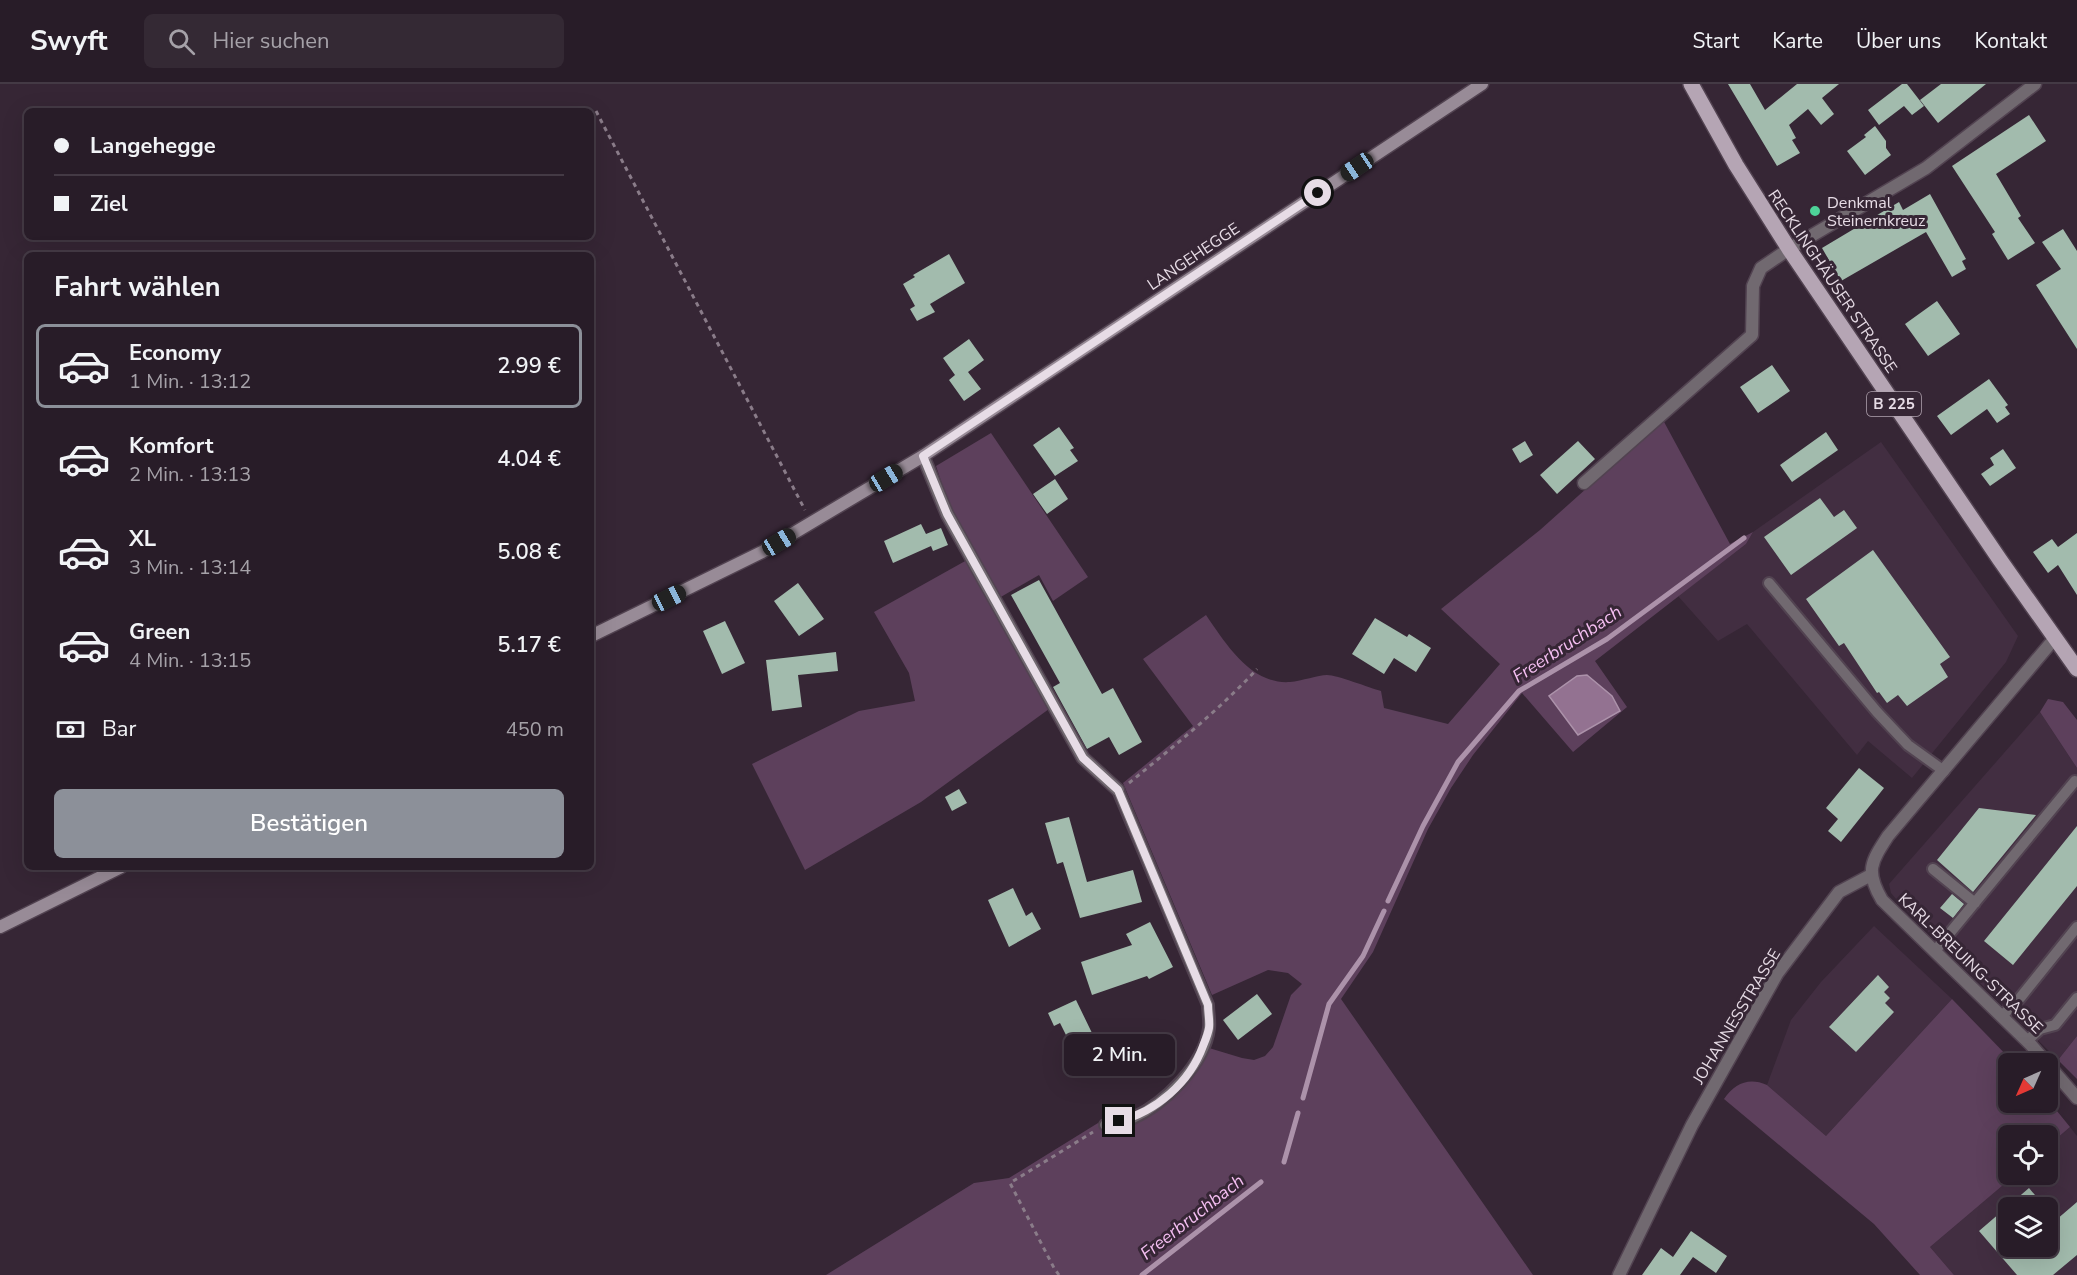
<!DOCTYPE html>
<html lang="de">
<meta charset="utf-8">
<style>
body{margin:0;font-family:"Nunito Sans",sans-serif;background:#342934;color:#f1f3f6;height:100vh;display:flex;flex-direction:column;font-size:22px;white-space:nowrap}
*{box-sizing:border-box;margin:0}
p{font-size:20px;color:#a5a1a8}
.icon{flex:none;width:33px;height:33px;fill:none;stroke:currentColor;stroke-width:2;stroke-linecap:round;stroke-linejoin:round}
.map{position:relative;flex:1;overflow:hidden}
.panel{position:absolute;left:24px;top:168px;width:570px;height:618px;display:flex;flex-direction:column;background:#281c28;border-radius:9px;box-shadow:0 6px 24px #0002,0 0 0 2px #443a45}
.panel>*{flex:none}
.banner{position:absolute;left:24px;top:24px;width:570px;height:132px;border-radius:9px;box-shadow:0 6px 24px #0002,0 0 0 2px #443a45;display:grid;align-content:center;height:132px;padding:0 30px;background:#281c28}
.needle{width:39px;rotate:225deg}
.buttons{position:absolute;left:1998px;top:969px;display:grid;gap:12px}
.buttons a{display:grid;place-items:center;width:60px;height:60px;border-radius:9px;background:#281c28;box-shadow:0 6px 24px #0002,0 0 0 2px #443a45;font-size:30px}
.end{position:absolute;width:27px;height:27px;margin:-14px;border:8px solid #e7dce6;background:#111;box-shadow:0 0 0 3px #111}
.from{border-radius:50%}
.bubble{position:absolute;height:42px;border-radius:9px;background:#281c28;box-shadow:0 6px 24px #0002,0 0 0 2px #443a45;font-size:20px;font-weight:600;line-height:42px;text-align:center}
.car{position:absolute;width:18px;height:36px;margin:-18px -9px;border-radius:8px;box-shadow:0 0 4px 2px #0007;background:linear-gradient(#222 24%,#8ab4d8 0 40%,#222 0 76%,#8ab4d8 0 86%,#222 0)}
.banner b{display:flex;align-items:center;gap:21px;height:57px;font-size:22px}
.banner b+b{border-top:2px solid #443a45}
.banner i{width:15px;height:15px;background:#f1f3f6}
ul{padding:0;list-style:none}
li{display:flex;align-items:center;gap:18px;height:84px;margin:0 12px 9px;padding:0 18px;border:3px solid transparent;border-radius:9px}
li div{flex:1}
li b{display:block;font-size:22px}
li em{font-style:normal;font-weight:600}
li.selected{border-color:#8c9099}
li>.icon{width:54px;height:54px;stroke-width:1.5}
h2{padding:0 30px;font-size:27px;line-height:72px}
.pay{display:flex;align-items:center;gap:15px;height:66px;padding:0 30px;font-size:22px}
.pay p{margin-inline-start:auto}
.button{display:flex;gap:12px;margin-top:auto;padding:12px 30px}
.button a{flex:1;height:69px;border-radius:9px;background:#8c9099;color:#fff;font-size:24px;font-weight:600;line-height:69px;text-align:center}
header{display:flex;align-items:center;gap:36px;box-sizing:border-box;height:84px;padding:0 30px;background:#281c28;border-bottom:2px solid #443a45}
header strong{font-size:28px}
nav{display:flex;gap:33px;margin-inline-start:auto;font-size:21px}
.search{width:420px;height:54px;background:#342934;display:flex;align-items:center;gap:15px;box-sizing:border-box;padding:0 21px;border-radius:9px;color:#a5a1a8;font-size:22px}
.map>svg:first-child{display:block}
.built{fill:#422e41;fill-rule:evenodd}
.green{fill:#5d405c}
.water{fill:#937291;stroke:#ac92aa;stroke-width:1.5}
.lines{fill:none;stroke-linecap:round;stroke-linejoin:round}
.stream{stroke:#ac92aa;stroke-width:5}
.building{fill:#a2bbad}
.lane-casing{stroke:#524351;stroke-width:14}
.street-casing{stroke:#524351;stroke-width:15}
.secondary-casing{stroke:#524351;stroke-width:15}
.primary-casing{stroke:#524351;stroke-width:18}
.path{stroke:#8a7c89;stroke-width:3;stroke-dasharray:4.5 4.5;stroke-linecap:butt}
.lane{stroke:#716970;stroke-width:10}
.street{stroke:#716970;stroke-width:12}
.secondary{stroke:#988b97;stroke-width:12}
.primary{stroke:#b5a5b4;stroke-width:15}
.route{stroke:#e7dce6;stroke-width:8}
.poi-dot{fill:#4ed399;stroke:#362635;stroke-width:2}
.labels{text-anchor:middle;stroke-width:6;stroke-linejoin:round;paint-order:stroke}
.shield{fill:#362635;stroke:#b2a5b1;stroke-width:1.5}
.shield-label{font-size:15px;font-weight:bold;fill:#e7dce6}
.poi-label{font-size:16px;fill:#e7dce6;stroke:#362635;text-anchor:start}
.street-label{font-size:16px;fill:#e7dce6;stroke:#362635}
.water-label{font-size:18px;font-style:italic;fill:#f4bef1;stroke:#362635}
</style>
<header>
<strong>Swyft</strong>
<div class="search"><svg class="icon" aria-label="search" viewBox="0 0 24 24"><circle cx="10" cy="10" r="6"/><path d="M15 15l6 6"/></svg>Hier suchen</div>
<nav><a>Start</a><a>Karte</a><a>Über uns</a><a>Kontakt</a></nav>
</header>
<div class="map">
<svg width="2077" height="1191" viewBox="0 0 2077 1191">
<rect width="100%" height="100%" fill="#362635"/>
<path class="built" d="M1881 358 2018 552 2006 578 1912 694 1868 657 1857 671 1747 540 1718 557 1678 512 1746 460 1753 448Z
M2040 628 2077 684V952L2058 976 1902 822 1891 809 1889 800Z
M1874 842 1952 915 1826 1052 1767 1001 1791 936 1821 898Z
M2070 1043 2077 1052V1191H1954L1930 1163 2015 1091 2048 1090V1062ZM2008 1124H2048V1162H2008Z"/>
<path class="green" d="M1663 336 1730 460 1753 448 1746 460 1595 577 1627 623 1573 668 1522 609 1473 671 1451 704 1428 745 1373 868 1341 915 1533 1191H826L974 1099 1009 1094 1098 1039 1103 1047C1134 1038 1166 1025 1187 1000 1196 989 1202 976 1209 964L1242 974 1254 976 1265 972 1273 963 1291 911 1302 900 1288 889 1268 886 1212 911 1123 699 1193 642 1143 575 1206 531C1226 560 1251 601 1290 598 1302 597 1318 591 1327 591 1337 591 1370 604 1381 607L1384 624 1448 640 1500 580 1441 525 1540 446Z
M991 349 1088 493 1053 517 1039 491 999 514 948 418 936 382Z
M967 476 1049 625 921 718 805 786 752 680 859 627 915 617 909 589 874 528Z
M2048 615 2063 618 2077 636V684L2040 628Z
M1952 915 2014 979 2008 980V1018H2048V1016L2070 1043 2048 1062V1052H2008V1090L2015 1091 1930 1163 1954 1191H1920L1874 1140 1724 1015C1735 999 1749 993 1767 1001L1826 1052Z
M2077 952V995L2058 976Z"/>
<path class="water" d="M1587 591 1612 612 1620 627 1578 651 1549 612 1577 592Z"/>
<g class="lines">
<path class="stream" d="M1388 817 1423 742 1458 678 1519 607 1607 555 1744 454
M1303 1014 1329 920 1363 872 1384 827
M1284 1078 1298 1029
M1142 1191 1261 1098"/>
</g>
<path class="building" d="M1728 0H1750L1765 26 1797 0H1839L1822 14 1834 30 1821 41 1808 25 1789 41 1796 54 1792 56 1800 69 1777 82Z
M1902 0H1907L1924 22 1912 31 1904 22 1879 41 1868 26Z
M1941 0H1986L1938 39 1920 16Z
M2029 31 2046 57 1996 90 2021 132 2018 134 2035 159 2008 176 1992 150 1995 148 1952 82Z
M1875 42 1886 57V64L1891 71 1865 91 1847 67 1866 53 1864 51Z
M1930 110 1966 175 1962 177 1966 185 1952 193 1926 148 1841 197 1822 164 1899 118 1903 126Z
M2063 145 2077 167V265L2036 201 2061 185 2042 158Z
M949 170 965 199 930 220 935 228 917 237 910 225 915 222 903 200 915 193 913 191Z
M1937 217 1960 250 1928 272 1905 240Z
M969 255 984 276 968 288 981 305 964 317 949 296 955 291 943 274Z
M1772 281 1790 307 1758 329 1740 303Z
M1989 295 2008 321 2005 323 2010 330 1997 339 1987 325 1951 351 1937 332Z
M1059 343 1074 364 1070 366 1078 377 1055 392 1033 361Z
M1826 348 1838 366 1792 398 1780 381Z
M1525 357 1533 371 1520 379 1512 365Z
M1578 357 1595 375 1557 410 1540 391Z
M2003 365 2016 384 1990 402 1981 390 1994 381 1990 374Z
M1055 395 1068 415 1047 430 1033 410Z
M1820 414 1834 433 1844 426 1857 444 1791 491 1764 453Z
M921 440 926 450 941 444 948 461 933 467 931 462 893 479 884 457Z
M2077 449V511L2058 481 2048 489 2033 468 2052 455 2058 463Z
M1873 466 1950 573 1940 580 1948 593 1907 622 1898 611 1887 619 1879 608 1877 609 1844 559 1839 562 1806 515Z
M1039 496 1102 610 1113 604 1142 658 1119 671 1109 653 1087 665 1053 603 1060 599 1011 511Z
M798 499 824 535 799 552 774 517Z
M1375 534 1407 553 1409 550 1431 564 1416 588 1394 574 1384 590 1352 570Z
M725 537 745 579 722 590 703 547Z
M836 568 838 587 798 591 802 623 772 627 766 576Z
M1859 684 1884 704 1841 758 1828 747 1838 735 1826 724Z
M959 705 967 719 952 727 945 713Z
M1979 724 2036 731 1973 808 1937 776Z
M1069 733 1087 798 1133 786 1142 818 1080 834 1063 778 1057 780 1045 739Z
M2077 742V802L2013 881 1984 857Z
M1013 804 1026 832 1032 828 1041 845 1009 863 988 816Z
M1952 810 1964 820 1953 834 1940 824Z
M1150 838 1173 883 1149 895 1147 892 1092 911 1081 878 1132 861 1126 850Z
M1878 891 1889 903 1884 908 1890 914 1885 919 1894 928 1856 968 1829 943Z
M1257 910 1272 930 1238 956 1223 936Z
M1076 916 1092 949 1070 959 1060 939 1054 942 1048 929Z
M2029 1104 2046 1124H2008V1162H2048V1125L2056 1136 2077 1118V1171L2053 1191H2017L1979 1147Z
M1691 1147 1727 1172 1716 1189 1693 1173 1680 1191H1642L1661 1164 1673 1173Z"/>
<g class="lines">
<defs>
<path id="lane" d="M1769 499 1877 628 1908 661 1944 687
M1933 785 1975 819
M1935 867 2075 697
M2002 932 2020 914 2077 843
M2027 957 2040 945 2055 941 2077 914
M1105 1041C1114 1038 1124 1037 1133 1034 1164 1020 1205 980 1209 944 1210 937 1208 929 1208 921L1118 706"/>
<path id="street" d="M923 372 947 430 1083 674 1118 706
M1584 399 1752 251 1753 202 1761 184 1789 165 1926 84 2035 0
M2055 554 1888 752C1871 778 1865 787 1882 816L2031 961 2077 1014
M1619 1191 1692 1041 1777 890 1839 808 1871 791"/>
<path id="secondary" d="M591 552 762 468 923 372 1482 0
M0 843 121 783"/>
<path id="primary" d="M1691 0 1736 81 1789 165 2000 476 2077 585"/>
</defs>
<use href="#lane" class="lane-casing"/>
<use href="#street" class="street-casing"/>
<use href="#secondary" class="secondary-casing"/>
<use href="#primary" class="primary-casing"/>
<path class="path" d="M596 27 805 426
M1129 699C1173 663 1218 627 1257 585
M1059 1191 1054 1184 1010 1099 1093 1048"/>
<use href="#lane" class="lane"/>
<use href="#street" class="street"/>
<use href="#secondary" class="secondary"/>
<use href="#primary" class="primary"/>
</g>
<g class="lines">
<path class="route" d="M1119 1037C1156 1028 1190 998 1203 962 1205 957 1208 950 1209 944 1210 937 1208 929 1208 921L1118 706 1083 674 947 430 923 372 1318 109"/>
</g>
<circle class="poi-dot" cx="1815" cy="127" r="6"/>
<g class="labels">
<rect class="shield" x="1867" y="308" width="54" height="24" rx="4.5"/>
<g class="shield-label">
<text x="1894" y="325">B 225</text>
</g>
<g class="poi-label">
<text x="1827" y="124">Denkmal<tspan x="1827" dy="18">Steinernkreuz</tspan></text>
</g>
<g class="street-label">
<text transform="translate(1193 172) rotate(-34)" y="6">LANGEHEGGE</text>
<text transform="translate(1833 197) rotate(56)" y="6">RECKLINGHÄUSER STRASSE</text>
<text transform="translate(1971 879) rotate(44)" y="6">KARL-BREUING-STRASSE</text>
<text transform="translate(1736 932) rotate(-59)" y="6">JOHANNESSTRASSE</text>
</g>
<g class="water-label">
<text transform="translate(1567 560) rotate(-33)" y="6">Freerbruchbach</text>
<text transform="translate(1192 1133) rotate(-38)" y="6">Freerbruchbach</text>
</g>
</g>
</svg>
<div class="buttons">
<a><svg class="needle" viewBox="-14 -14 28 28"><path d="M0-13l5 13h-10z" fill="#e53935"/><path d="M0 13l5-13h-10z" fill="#a5a1a8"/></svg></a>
<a><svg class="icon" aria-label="locate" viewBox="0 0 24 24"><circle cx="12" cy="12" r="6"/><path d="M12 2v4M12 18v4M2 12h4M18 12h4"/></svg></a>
<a><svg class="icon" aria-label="layers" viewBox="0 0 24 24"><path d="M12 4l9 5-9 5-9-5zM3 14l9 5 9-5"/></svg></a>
</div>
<i class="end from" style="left:1318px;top:109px"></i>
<i class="end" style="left:1119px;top:1037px"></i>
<div class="bubble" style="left:1064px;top:950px;width:111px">2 Min.</div>
<i class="car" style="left:1357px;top:83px;rotate:236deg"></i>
<i class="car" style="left:886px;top:394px;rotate:59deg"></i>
<i class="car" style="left:779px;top:458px;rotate:59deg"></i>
<i class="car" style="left:669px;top:514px;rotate:64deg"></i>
<div class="banner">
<b><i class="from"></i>Langehegge</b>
<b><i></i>Ziel</b>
</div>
<section class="panel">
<h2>Fahrt wählen</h2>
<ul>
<li class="selected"><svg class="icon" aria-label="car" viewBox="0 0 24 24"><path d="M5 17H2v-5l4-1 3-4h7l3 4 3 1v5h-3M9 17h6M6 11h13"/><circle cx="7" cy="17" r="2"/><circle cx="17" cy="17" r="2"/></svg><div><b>Economy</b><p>1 Min. · 13:12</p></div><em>2.99 €</em></li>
<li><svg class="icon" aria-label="car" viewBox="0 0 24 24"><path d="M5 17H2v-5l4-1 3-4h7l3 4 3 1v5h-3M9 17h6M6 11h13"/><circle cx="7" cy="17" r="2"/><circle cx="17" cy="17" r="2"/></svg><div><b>Komfort</b><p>2 Min. · 13:13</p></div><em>4.04 €</em></li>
<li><svg class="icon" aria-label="car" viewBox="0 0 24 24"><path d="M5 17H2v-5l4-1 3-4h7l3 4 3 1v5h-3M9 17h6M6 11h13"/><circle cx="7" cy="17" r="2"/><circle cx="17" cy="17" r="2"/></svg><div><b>XL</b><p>3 Min. · 13:14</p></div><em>5.08 €</em></li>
<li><svg class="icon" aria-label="car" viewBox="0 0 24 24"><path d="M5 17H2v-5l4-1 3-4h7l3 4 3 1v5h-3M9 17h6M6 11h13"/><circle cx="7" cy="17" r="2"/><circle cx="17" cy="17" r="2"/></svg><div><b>Green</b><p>4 Min. · 13:15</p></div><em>5.17 €</em></li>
</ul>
<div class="pay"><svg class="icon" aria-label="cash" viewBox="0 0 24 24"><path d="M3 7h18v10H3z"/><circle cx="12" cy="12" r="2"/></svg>Bar<p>450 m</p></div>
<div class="button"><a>Bestätigen</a></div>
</section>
</div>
